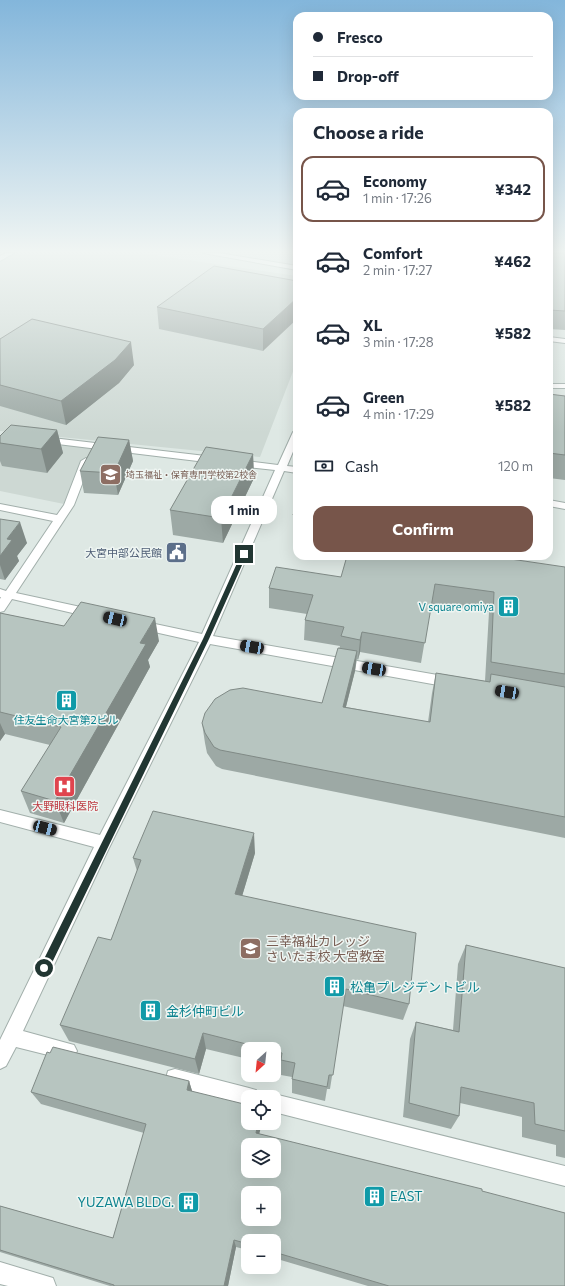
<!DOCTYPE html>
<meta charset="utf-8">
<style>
body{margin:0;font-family:Commissioner,"Noto Sans JP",sans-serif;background:#f6f6f7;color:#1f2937;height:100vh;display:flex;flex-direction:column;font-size:15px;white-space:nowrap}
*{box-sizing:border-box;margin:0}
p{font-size:13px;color:#747a83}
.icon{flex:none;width:22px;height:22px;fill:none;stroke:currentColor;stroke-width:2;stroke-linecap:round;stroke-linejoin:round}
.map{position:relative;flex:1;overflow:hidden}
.details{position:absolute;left:293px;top:108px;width:260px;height:452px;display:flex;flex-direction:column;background:#fff;border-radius:12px;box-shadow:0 4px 16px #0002}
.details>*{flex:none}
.hud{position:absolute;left:293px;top:12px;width:260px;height:88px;border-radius:12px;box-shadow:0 4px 16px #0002;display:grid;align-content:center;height:88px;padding:0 20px;background:#fff}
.needle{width:26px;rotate:207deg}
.tools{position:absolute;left:241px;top:1042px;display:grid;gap:8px}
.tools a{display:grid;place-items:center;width:40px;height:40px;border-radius:8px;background:#fff;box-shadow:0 4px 16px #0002;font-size:20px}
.end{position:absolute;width:18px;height:18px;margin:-9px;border:5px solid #213632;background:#fff;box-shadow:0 0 0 2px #fff}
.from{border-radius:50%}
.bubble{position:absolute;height:28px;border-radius:12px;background:#fff;box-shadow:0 4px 16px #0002;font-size:13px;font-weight:700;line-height:28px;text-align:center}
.car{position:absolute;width:12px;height:24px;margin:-12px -6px;border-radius:5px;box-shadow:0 0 3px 1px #0007;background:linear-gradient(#222 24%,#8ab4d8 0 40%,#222 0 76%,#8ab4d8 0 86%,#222 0)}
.hud b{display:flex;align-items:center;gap:14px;height:38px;font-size:15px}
.hud b+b{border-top:1px solid #e0e1e3}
.hud i{width:10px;height:10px;background:#1f2937}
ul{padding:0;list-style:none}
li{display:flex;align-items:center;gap:12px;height:66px;margin:0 8px 6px;padding:0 12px;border:2px solid transparent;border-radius:12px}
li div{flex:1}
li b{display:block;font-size:15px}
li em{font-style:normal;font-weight:700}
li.on{border-color:#77554a}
li>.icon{width:36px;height:36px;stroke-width:1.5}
h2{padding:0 20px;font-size:18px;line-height:48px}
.pay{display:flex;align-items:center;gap:10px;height:44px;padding:0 20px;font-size:15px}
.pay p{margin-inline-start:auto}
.cta{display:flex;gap:8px;margin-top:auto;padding:8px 20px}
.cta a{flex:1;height:46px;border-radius:12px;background:#77554a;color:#fff;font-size:16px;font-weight:700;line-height:46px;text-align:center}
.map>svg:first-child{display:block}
.built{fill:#cdd8d3}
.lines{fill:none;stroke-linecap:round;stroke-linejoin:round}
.minor-casing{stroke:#a2afab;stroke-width:2}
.minor{fill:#fff;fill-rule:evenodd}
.wall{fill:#9da9a5;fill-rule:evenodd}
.shaded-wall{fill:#808a86}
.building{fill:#b7c5c0;stroke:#808a86;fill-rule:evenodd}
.route{fill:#213632}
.labels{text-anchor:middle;stroke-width:3;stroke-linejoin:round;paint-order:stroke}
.far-education-label{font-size:9px;fill:#785e54;stroke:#eef5f2;text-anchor:start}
.service-label{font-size:11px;fill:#4e5e75;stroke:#eef5f2;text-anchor:end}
.culture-label{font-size:11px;fill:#0d838f;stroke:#eef5f2;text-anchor:end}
.health-label{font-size:11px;fill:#be3a42;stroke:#eef5f2}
.near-education-label{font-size:13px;fill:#785e54;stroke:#eef5f2;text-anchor:start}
.near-culture-label{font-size:13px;fill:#0d838f;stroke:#eef5f2;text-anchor:start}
</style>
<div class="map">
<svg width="565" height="1286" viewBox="0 0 565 1286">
<rect width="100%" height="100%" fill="#dee8e4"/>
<path class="built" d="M11 253H141L297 276V361L260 457 0 431V259Z
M0 443 93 445 69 505 0 491Z"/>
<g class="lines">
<defs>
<path id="minor" d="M6 253H14L0 261V256Z
M203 253H219L297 266V270Z
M549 337 565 339V343L549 341Z
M549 384H565V388H549Z
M297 429V442L287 466 297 467V473L284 471 213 636 449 677 453 679 455 682 453 685 449 687 210 644 109 848 23 1031 74 1045 77 1051 74 1057 68 1060 16 1047 6 1066 0 1069V1040L94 847 0 822V810L100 835 199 642 141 629 137 628 135 625 137 622 141 621 202 634 275 470 237 466 232 463 237 460 278 465 293 432Z
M44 437 214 457 219 460 214 463 41 442 40 440Z
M86 458 91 461 74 505 16 593 90 609 94 610 96 613 94 616 90 617 12 599 4 611 0 612V599L1 597H0V589L6 591 53 521 0 510V504L57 515 64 505 81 461Z
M549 500 565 503V509L549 506Z
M175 1069 249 1088 256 1090 258 1097H248V1106L175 1087 168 1085 166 1078 168 1071Z
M274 1094 565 1166V1186L274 1112V1097H267Z
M0 1262 53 1278 56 1286H8L0 1284Z"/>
</defs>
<use href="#minor" class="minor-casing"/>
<use href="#minor" class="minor"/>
</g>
<path class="wall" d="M549 253H565V330L549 329Z
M297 281 263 351 159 329 157 307Z
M0 339 134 365 119 383 66 425 0 406Z
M549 394 565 396V480L549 478Z
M57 430 63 453 47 473 2 466 0 461V436Z
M129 440 133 461 118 495 84 493 80 471Z
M253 454 254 478 223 543 173 535 170 510Z
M297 503V547L294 546V535H293V515Z
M0 519 27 543 17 556 19 561 5 580 0 579Z
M565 567V838L222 769 216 766 207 753 205 743 202 723 322 703 340 646 304 640 305 620 307 614 269 608V588L341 577ZM431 604 489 612 485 681 436 673 432 693 428 722 346 707 355 671 357 659 358 660 360 652 421 663Z
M0 613 64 626 159 641 148 660 150 667 64 823 30 813 21 791 50 745 5 734 0 741Z
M255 853 242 896 409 1004 403 1020 343 1006 330 1089H327L325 1101 292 1093V1077L281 1075V1068L274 1066V1049H248V1059L206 1049 199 1074 69 1041 60 1025 111 940 137 871 133 858Z
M466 945 565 968V1158L556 1156V1145L522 1137V1117L460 1103 459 1116 451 1129 403 1117 410 1039 416 1022 453 1030 458 964Z
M189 1081 192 1091 259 1134 482 1191 565 1286H368L274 1258V1241H248V1250L236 1247 228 1286H110L0 1252V1206L113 1238 144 1133 41 1104 31 1092Z"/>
<path class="shaded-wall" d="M297 298V319L263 351V329Z
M131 342 134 365 119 383 66 425 61 401Z
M57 430 63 453 47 473 41 449Z
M129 440 133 461 118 495 114 473Z
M253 454 254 478 223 543 221 518Z
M20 522 27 543 17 556 19 561 5 580 0 565V556L7 539Z
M155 618 159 641 148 660 150 667 64 823 55 801 140 643Z
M362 632 360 652 358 660 360 640Z
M357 651 355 671 341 726 343 707Z
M0 723 5 734 0 741Z
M254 833 255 853 237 913 235 894Z
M203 1033 206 1049 199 1074 195 1059Z
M189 1081 193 1094 187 1090Z
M258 1123H262L257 1143 256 1133Z
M234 1240 236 1247 228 1286H224Z"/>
<path class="building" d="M549 253H565V311L549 310Z
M214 266 297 281V298L263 329 157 307Z
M32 319 131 342 115 360 61 401 0 385V339Z
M549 394 565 396V455L549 453Z
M11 425 57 430 41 449 0 443V436Z
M98 437 129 440 114 473 80 471Z
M206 447 253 454 221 518 170 510Z
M297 503V516L293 515Z
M297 517V527L294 526Z
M0 519 20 522 7 539 12 540 0 556Z
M347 556H490L565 567V674L491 662 494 592 435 584 425 643 362 632 360 640 341 636 344 627 305 620 313 595 269 588 276 567 341 577Z
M81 602 155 618 140 643 146 644 55 801 21 791 61 727 0 712V613L64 626Z
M338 648 357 651 343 707 430 722 436 673 490 682 491 674 565 687V817L220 750 214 747 205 733 202 723 205 713 215 699 230 690 243 688 322 703Z
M153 811 254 833 235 894 416 933 409 1004 346 989 333 1075H329L327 1087 292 1079 295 1063 281 1060 282 1053 274 1051V1049H266L203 1033 195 1059 60 1025 98 937 111 940 141 860 133 858Z
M466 945 565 968V1131L535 1124 534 1103 461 1087 459 1116 409 1103 416 1022 459 1032Z
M53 1047 189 1081 187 1090 248 1105V1123H258L256 1133 482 1189V1191L565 1213V1286H389L274 1252V1241H248V1244L234 1240 224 1286H114V1285L0 1250V1206L113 1238 146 1124 31 1092 47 1052 50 1053ZM248 1145H274V1171H248ZM248 1193H274V1219H248Z"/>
<linearGradient id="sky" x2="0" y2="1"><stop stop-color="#83b6db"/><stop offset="0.58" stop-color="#f0f5f3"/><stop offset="1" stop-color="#f0f5f3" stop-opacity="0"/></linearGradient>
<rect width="565" height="433" fill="url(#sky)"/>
<path class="route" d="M242 552 247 554 209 639 48 971 44 972 41 971 40 968 41 965 203 639Z"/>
<defs>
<symbol id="university-square" viewBox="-11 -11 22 22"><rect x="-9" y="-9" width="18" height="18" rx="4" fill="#8d6e63" stroke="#eef5f2"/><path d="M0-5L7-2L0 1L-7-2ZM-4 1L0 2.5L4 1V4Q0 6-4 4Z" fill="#fff"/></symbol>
<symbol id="civic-square" viewBox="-11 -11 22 22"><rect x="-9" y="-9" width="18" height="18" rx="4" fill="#5c6f8a" stroke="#eef5f2"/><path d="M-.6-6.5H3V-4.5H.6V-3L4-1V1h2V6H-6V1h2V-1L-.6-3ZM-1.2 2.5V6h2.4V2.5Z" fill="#fff"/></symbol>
<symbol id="building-square" viewBox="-11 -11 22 22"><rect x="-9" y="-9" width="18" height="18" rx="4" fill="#0f9aa8" stroke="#eef5f2"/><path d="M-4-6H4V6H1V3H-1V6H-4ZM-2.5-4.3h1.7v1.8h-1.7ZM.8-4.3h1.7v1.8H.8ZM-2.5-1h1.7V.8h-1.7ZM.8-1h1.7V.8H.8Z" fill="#fff"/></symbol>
<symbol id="hospital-square" viewBox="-11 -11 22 22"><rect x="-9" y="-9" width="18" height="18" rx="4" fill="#e0444e" stroke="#eef5f2"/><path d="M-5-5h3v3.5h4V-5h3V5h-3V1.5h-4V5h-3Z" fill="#fff"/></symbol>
</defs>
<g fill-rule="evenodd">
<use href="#university-square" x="98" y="462" width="25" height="25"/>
<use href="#civic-square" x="164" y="540" width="25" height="25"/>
<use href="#building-square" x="496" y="594" width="25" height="25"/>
<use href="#building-square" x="54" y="688" width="25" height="25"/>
<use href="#hospital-square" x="52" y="774" width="25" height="25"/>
<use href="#university-square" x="238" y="936" width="25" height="25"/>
<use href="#building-square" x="322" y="974" width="25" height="25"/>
<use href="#building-square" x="138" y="998" width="25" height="25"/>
<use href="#building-square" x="362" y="1184" width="25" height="25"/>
<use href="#building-square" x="176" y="1190" width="25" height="25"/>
</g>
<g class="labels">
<g class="far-education-label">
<text x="126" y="478">埼玉福祉・保育専門学校第2校舎</text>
</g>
<g class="service-label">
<text x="162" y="557">大宮中部公民館</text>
</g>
<g class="culture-label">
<text x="494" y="611">V square omiya</text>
<text x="66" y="724" text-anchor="middle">住友生命大宮第2ビル</text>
</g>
<g class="health-label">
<text x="65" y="810">大野眼科医院</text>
</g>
<g class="near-education-label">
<text x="266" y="946">三幸福祉カレッジ<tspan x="266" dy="15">さいたま校 大宮教室</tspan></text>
</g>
<g class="near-culture-label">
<text x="350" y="992">松亀プレジデントビル</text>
<text x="166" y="1016">金杉仲町ビル</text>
<text x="390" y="1201">EAST</text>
<text x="174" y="1207" text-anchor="end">YUZAWA BLDG.</text>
</g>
</g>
</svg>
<div class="tools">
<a><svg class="needle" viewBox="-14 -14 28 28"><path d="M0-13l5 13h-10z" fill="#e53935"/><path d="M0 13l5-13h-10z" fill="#747a83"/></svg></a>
<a><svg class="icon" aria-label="locate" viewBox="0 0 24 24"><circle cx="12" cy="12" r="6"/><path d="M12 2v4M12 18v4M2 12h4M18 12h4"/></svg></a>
<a><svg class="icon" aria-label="layers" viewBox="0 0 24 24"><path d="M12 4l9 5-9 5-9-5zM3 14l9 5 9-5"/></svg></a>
<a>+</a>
<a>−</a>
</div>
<i class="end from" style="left:44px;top:968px"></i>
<i class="end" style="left:244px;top:554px"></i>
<div class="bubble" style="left:211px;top:496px;width:66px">1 min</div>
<i class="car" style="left:115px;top:619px;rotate:283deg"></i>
<i class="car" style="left:252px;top:647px;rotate:280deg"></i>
<i class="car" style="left:374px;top:669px;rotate:280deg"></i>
<i class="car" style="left:507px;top:692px;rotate:279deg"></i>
<i class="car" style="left:45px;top:828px;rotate:105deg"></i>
<div class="hud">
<b><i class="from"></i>Fresco</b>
<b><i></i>Drop-off</b>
</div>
<section class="details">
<h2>Choose a ride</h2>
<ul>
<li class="on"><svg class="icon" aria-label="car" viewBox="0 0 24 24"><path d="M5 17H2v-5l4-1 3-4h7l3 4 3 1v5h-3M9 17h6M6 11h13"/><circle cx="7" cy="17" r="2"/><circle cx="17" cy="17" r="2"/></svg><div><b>Economy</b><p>1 min · 17:26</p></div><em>¥342</em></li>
<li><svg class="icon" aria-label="car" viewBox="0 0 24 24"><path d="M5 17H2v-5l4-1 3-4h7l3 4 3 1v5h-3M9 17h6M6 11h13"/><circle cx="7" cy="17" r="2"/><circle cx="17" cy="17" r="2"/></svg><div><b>Comfort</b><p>2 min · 17:27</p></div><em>¥462</em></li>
<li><svg class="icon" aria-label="car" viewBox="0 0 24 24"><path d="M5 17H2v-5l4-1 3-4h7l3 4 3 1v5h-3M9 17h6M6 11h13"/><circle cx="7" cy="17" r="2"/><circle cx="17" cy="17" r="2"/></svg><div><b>XL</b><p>3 min · 17:28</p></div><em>¥582</em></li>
<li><svg class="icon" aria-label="car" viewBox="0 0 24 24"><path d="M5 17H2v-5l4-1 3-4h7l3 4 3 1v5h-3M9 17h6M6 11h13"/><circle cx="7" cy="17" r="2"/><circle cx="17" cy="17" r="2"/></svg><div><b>Green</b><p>4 min · 17:29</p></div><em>¥582</em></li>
</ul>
<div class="pay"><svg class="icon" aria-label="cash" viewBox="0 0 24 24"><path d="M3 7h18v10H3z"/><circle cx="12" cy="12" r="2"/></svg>Cash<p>120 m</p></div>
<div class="cta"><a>Confirm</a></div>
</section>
</div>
